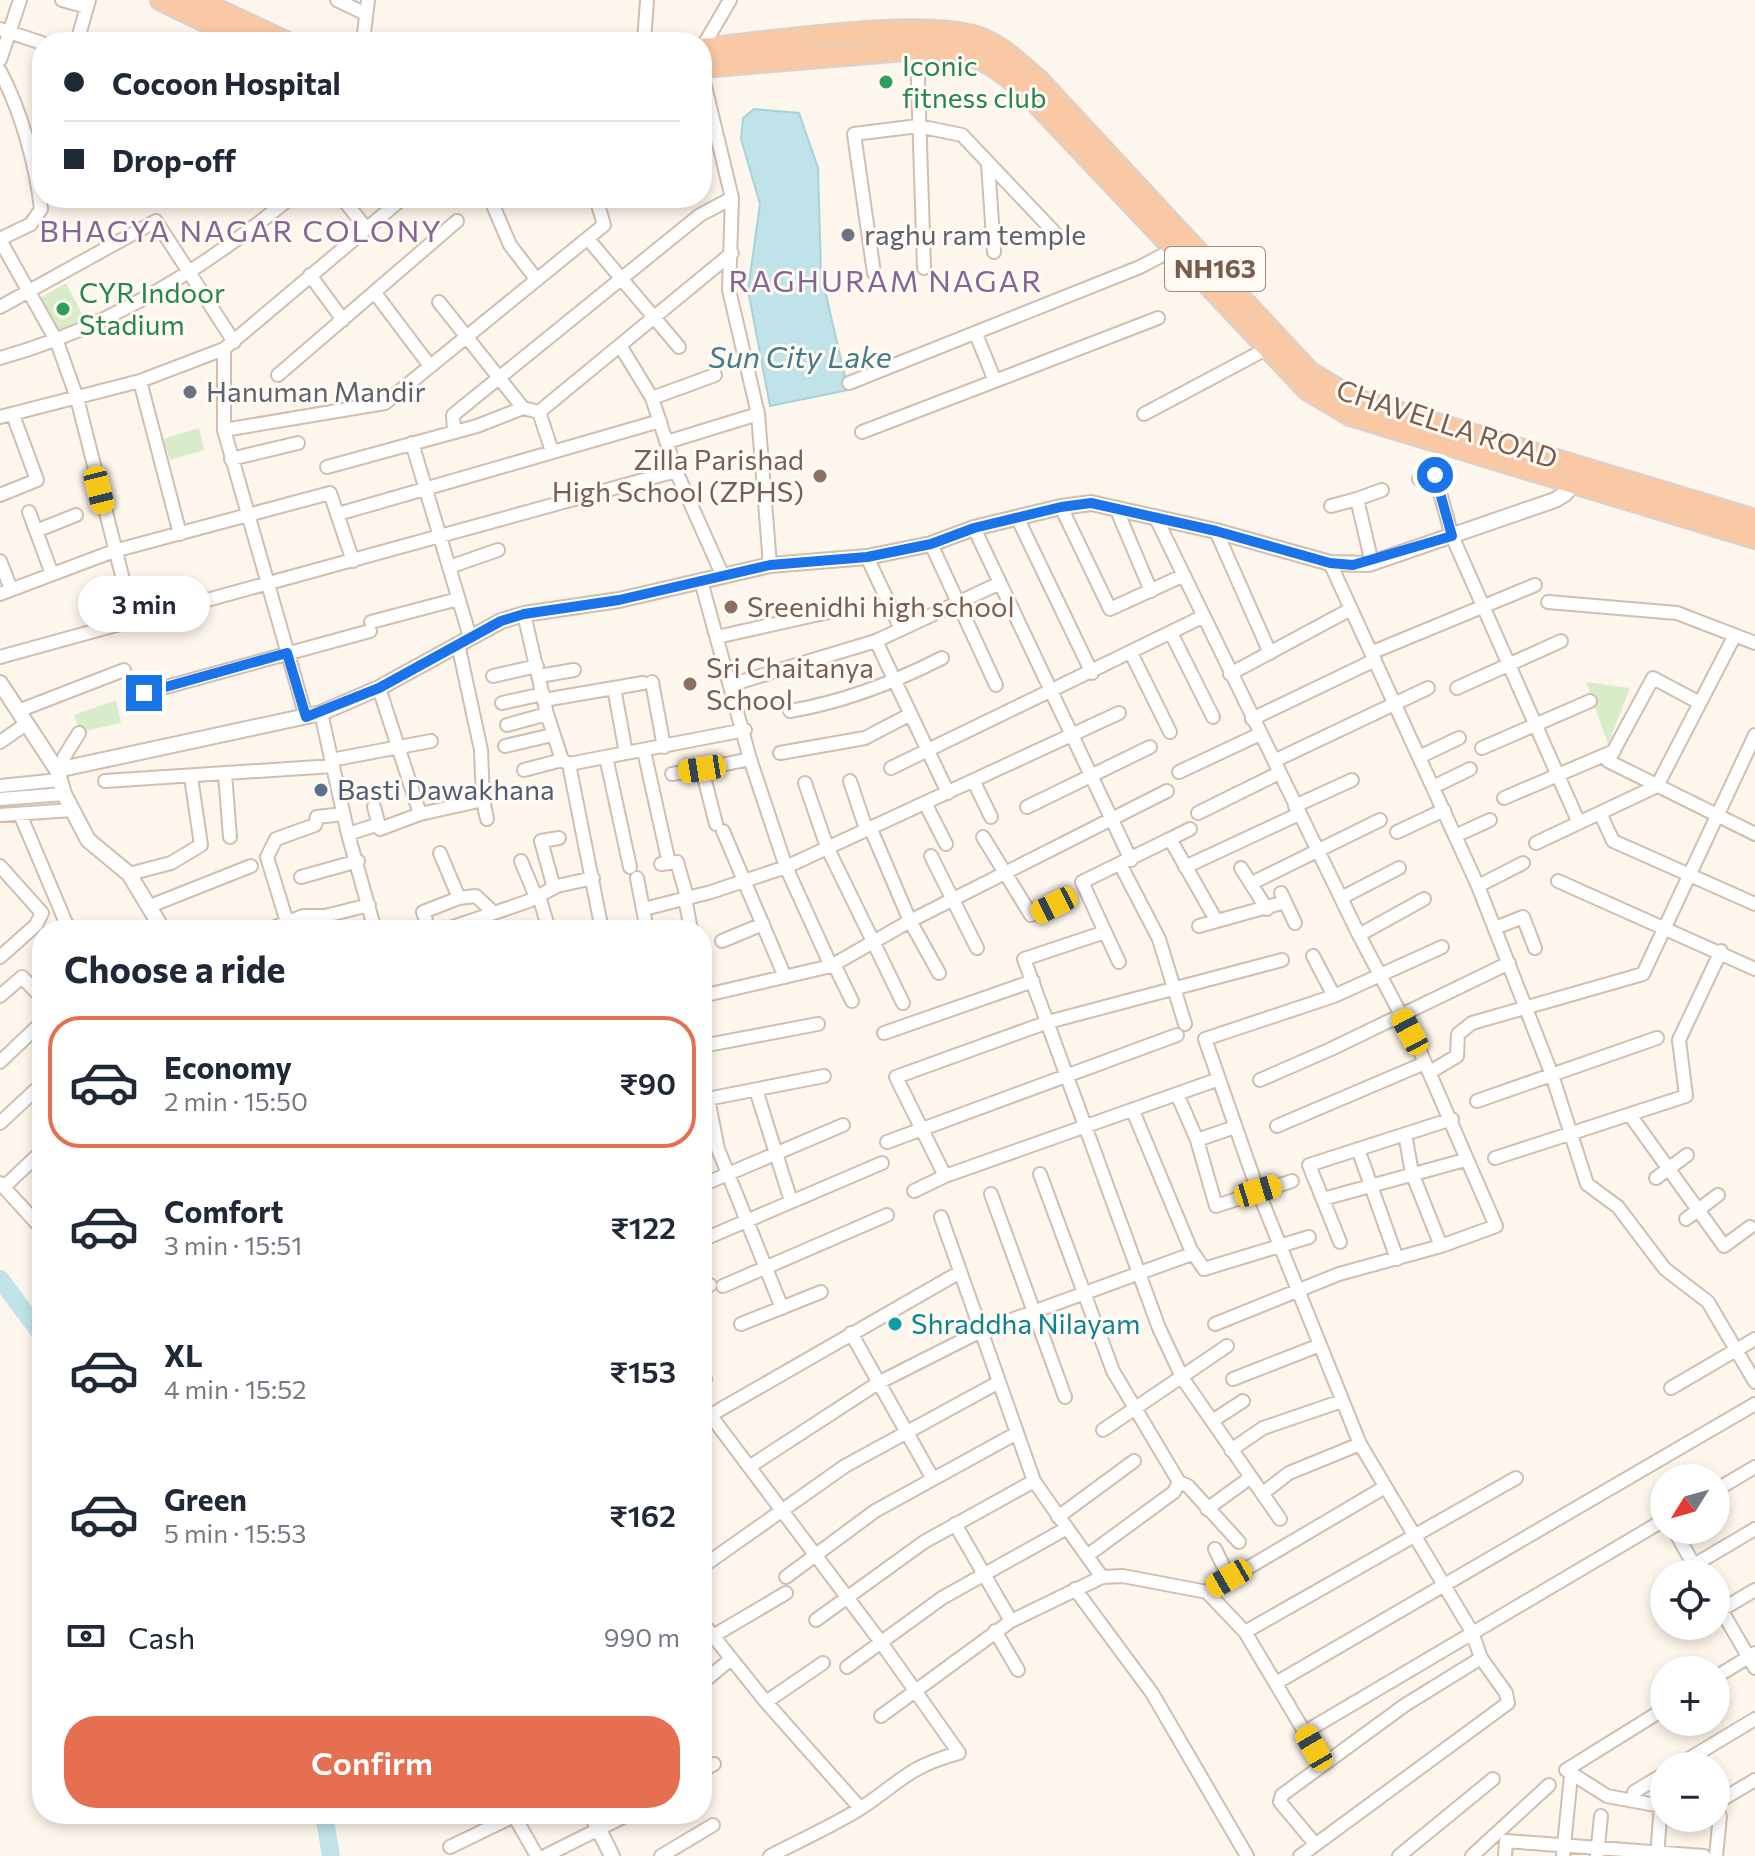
<!DOCTYPE html>
<meta charset="utf-8">
<style>
body{margin:0;font-family:Commissioner,sans-serif;background:#f6f6f7;color:#1f2937;height:100vh;display:flex;flex-direction:column;font-size:30px;white-space:nowrap}
*{box-sizing:border-box;margin:0}
p{font-size:26px;color:#747a83}
.icon{flex:none;width:44px;height:44px;fill:none;stroke:currentColor;stroke-width:2;stroke-linecap:round;stroke-linejoin:round}
.map{position:relative;flex:1;overflow:hidden}
.details{position:absolute;left:32px;top:920px;width:680px;height:904px;display:flex;flex-direction:column;background:#fff;border-radius:32px;box-shadow:0 4px 12px #0003}
.details>*{flex:none}
.banner{position:absolute;left:32px;top:32px;width:680px;height:176px;border-radius:32px;box-shadow:0 4px 12px #0003;display:grid;align-content:center;height:176px;padding:0 32px;background:#fff}
.needle{width:52px;rotate:233deg}
.tools{position:absolute;left:1650px;top:1464px;display:grid;gap:16px}
.tools a{display:grid;place-items:center;width:80px;height:80px;border-radius:50%;background:#fff;box-shadow:0 4px 12px #0003;font-size:40px}
.end{position:absolute;width:36px;height:36px;margin:-18px;border:10px solid #1a73e8;background:#fff;box-shadow:0 0 0 4px #fff}
.from{border-radius:50%}
.bubble{position:absolute;height:56px;border-radius:28px;background:#fff;box-shadow:0 4px 12px #0003;font-size:26px;font-weight:600;line-height:56px;text-align:center}
.car{position:absolute;width:24px;height:48px;margin:-24px -12px;border-radius:10px;box-shadow:0 0 6px 2px #0007;background:linear-gradient(#f5c518 24%,#345 0 40%,#f5c518 0 76%,#345 0 86%,#f5c518 0)}
.banner b{display:flex;align-items:center;gap:28px;height:76px;font-size:30px}
.banner b+b{border-top:2px solid #e0e1e3}
.banner i{width:20px;height:20px;background:#1f2937}
ul{padding:0;list-style:none}
li{display:flex;align-items:center;gap:24px;height:132px;margin:0 16px 12px;padding:0 16px;border:4px solid transparent;border-radius:32px}
li div{flex:1}
li b{display:block;font-size:30px}
li em{font-style:normal;font-weight:600}
li.active{border-color:#e76f51}
li>.icon{width:72px;height:72px;stroke-width:1.5}
h2{padding:0 32px;font-size:36px;line-height:96px}
.pay{display:flex;align-items:center;gap:20px;height:88px;padding:0 32px;font-size:30px}
.pay p{margin-inline-start:auto}
.button{display:flex;gap:16px;margin-top:auto;padding:16px 32px}
.button a{flex:1;height:92px;border-radius:32px;background:#e76f51;color:#fff;font-size:32px;font-weight:600;line-height:92px;text-align:center}
.map>svg:first-child{display:block}
.green{fill:#d8ecc9}
.water{fill:#bfe3e8;stroke:#a5d3da;stroke-width:2}
.lines{fill:none;stroke-linecap:round;stroke-linejoin:round}
.river{stroke:#bfe3e8;stroke-width:18}
.minor-casing{stroke:#d1beb0;stroke-width:16}
.tertiary-casing{stroke:#d1beb0;stroke-width:18}
.trunk-casing{stroke:#dad1cd;stroke-width:24}
.minor{stroke:#fff;stroke-width:12}
.tertiary{stroke:#fff;stroke-width:14}
.trunk{stroke:#f9c8a4;stroke-width:20}
.route{stroke:#1a73e8;stroke-width:10}
.leisure-dot{fill:#2e9e5b;stroke:#fffaf3;stroke-width:3}
.worship-dot{fill:#6b7280;stroke:#fffaf3;stroke-width:3}
.education-dot{fill:#8d6e63;stroke:#fffaf3;stroke-width:3}
.service-dot{fill:#5c6f8a;stroke:#fffaf3;stroke-width:3}
.culture-dot{fill:#0f9aa8;stroke:#fffaf3;stroke-width:3}
.labels{text-anchor:middle;stroke-width:6;stroke-linejoin:round;paint-order:stroke}
.shield{fill:#fffaf3;stroke:#a28b7f;stroke-width:2}
.shield-label{font-size:26px;font-weight:bold;fill:#7a5c4d}
.leisure-label{font-size:28px;fill:#27864d;stroke:#fffaf3;text-anchor:start}
.worship-label{font-size:28px;fill:#5b616d;stroke:#fffaf3;text-anchor:start}
.street-label{font-size:28px;fill:#7a5c4d;stroke:#fffaf3}
.education-label{font-size:28px;fill:#785e54;stroke:#fffaf3;text-anchor:start}
.service-label{font-size:28px;fill:#4e5e75;stroke:#fffaf3;text-anchor:start}
.culture-label{font-size:28px;fill:#0d838f;stroke:#fffaf3;text-anchor:start}
.neighbourhood-label{font-size:30px;letter-spacing:2px;fill:#846695;stroke:#fffaf3}
.water-label{font-size:30px;font-style:italic;fill:#437c86;stroke:#fffaf3}
</style>
<div class="map">
<svg width="1755" height="1856" viewBox="0 0 1755 1856">
<rect width="100%" height="100%" fill="#fdf6ec"/>
<path class="green" d="M66 283 85 320 60 334 40 298Z
M199 428 204 450 170 460 163 439Z
M1586 682 1630 688 1608 744Z
M116 700 121 723 80 732 74 715Z"/>
<path class="water" d="M754 109 799 113 818 168 821 273 848 390 770 406 748 290 760 204 741 139 743 118Z"/>
<g class="lines">
<path class="river" d="M0 1279 42 1335
M324 1814 331 1856"/>
<defs>
<path id="minor" d="M62 0 87 7
M337 0 366 14
M0 29 42 43
M77 42 89 0
M363 42 368 0
M644 42 647 0
M702 48 730 0
M917 49 924 268
M0 60 20 0
M0 71C21 111 36 164 41 209L31 224 0 239
M702 74 732 198 729 290 758 414 770 565
M988 164 994 252
M342 198 366 228
M490 198 510 245 537 280
M588 239 679 347
M0 240 57 342 77 398 133 619
M874 273 854 134 918 126 962 135 1056 234
M310 275 343 320
M375 293 430 366
M439 302 523 408 539 412 732 253
M0 307 156 221 234 342
M621 347 652 398 676 471 722 574
M224 349V430L306 717
M0 358C108 328 204 269 290 198
M278 375 457 221
M140 381 180 534
M995 381 1158 318
M849 383 1140 267 1178 247
M652 398 715 375
M539 412 552 451
M1144 414 1268 348
M0 417 140 381 224 349 403 198
M224 430 385 403 604 225 596 198
M454 432 453 415 700 215 732 198
M862 432 995 381 976 334
M667 442 758 414
M412 443 470 637
M231 459 298 443
M327 467 477 426 523 408
M1419 479 1435 475 1452 536 1579 823
M0 495 37 480 13 415
M1357 499 1382 490
M1331 506 1357 499 1372 563
M1061 507 1110 609 1182 576
M1116 508 1151 591
M29 512 52 574
M338 514 660 421
M1155 516 1359 935 1419 1049 1496 1226 1441 1246 1339 1274 1215 1324
M1017 517 1092 673
M974 528 1000 583
M36 531 76 515
M1216 531 1270 653
M931 544 996 685
M867 557 901 629
M0 561 11 589
M1330 563 1478 886 1552 1075 1587 1184 1618 1207 1665 1269 1708 1302 1755 1382
M449 567 498 550
M701 581 750 759 786 867 831 966
M0 594 114 551 330 493 353 561
M1548 602 1677 613 1755 643
M524 614 547 714 562 760
M371 622 458 599
M1171 633 1213 717
M717 637 842 609
M876 641 948 793
M1373 652 1535 585
M1131 653 1170 732
M0 657 676 471
M1230 674 1351 609
M493 676 537 666
M539 676 574 670
M652 682 664 747
M730 685 876 641 1000 583 1131 860
M379 688 420 814
M614 688 626 753
M1457 688 1561 641
M144 693 370 631
M544 700 643 683
M502 703 543 694
M1700 703 1653 678 1608 761 1755 834
M18 711 124 670
M790 711C844 702 893 683 942 658
M321 713 348 834 375 930
M1252 719 1375 660
M507 725 547 714
M0 742 26 724
M505 746 552 735
M1482 748 1590 701
M644 751 669 863
M780 753 865 738 909 715
M606 757 630 867
M1419 757 1459 738
M331 760 431 741
M1274 761 1428 688
M569 764 602 930
M891 768 1202 617
M702 769 750 759
M524 770 562 760 569 764 745 730
M62 771 64 757 79 733
M1179 772 1260 734
M225 774 230 837
M672 774 702 769 716 824
M105 781 333 766
M850 781 866 829
M974 782 991 817
M805 783 827 847 903 1003
M0 786 59 780
M1433 787 1470 769
M1504 798 1614 751
M0 799 64 794
M483 800 487 819
M925 803 946 844
M1295 806 1352 780
M374 807 380 829 420 814 483 800 481 750 458 644
M1027 807 1150 747
M1198 813 1279 773
M20 814 69 930
M0 815 72 810
M1601 815 1613 841 1755 904
M870 827 910 921 939 973
M723 831 785 977
M1397 832 1444 810
M348 834 379 824
M1455 836 1490 820
M983 837 1031 915 1054 905
M1170 839 1190 829
M1536 843 1657 786 1735 635
M931 856 977 948
M521 861 536 897
M661 864 677 862 687 897
M1120 864 1159 939 1185 1024
M0 866 42 913 36 925 0 957
M1185 867 1299 814
M1241 868 1267 909
M129 874 171 863 201 845 191 777
M301 877 358 861
M637 878 647 930
M1558 881 1755 969
M1252 883 1380 820
M1478 886 1523 863
M554 888 541 841 559 838
M1281 893 1295 923
M539 896 549 930
M459 898 476 896 494 913
M685 898 691 930
M1341 898 1399 868
M150 906 251 866
M644 909 711 892 786 867 1119 713
M287 922 267 857 276 839 315 825 317 817 343 814
M1199 926 1285 902
M1495 928 1523 917 1535 948
M268 930 303 916H325L369 905
M429 930 423 912 459 898 440 853
M444 930 529 901 557 886 593 878
M1105 932 1024 959 1159 1328 1183 1379 1280 1519
M1359 935 1424 899
M722 941 763 924
M1313 956 1334 996
M1119 962 1082 882 1170 839 1216 920
M834 964 852 1001
M0 996 22 977 42 998
M702 996 831 966 910 921 1167 791
M884 1033 1033 981
M702 1046 818 1024
M0 1062 42 1022
M1430 1072 1457 1056 1458 1034 1472 1023 1643 974 1755 735
M1260 1080 1331 1049 1509 963
M756 1090 791 1201
M1177 1094 1197 1140 1216 1206 1292 1181
M708 1099 718 1149 782 1308
M702 1100 824 1076
M1477 1101 1657 1038
M1630 1115 1724 1246 1750 1227
M0 1123 42 1084
M1277 1126 1425 1063
M1405 1134 1412 1173 1441 1246
M1197 1140 1235 1127
M887 1142 1177 1035
M1358 1149 1397 1259
M1495 1158 1686 1096 1679 1040 1721 951
M1040 1174 1113 1371 1179 1482 1174 1492 1088 1555
M945 1176 896 1077 1048 1022 1282 960
M1656 1178 1687 1155
M0 1183 42 1229
M702 1185 843 1125
M4 1187 42 1151
M914 1191 945 1176 1219 1079
M991 1194 1065 1397
M1323 1199 1465 1160
M1686 1219 1718 1195
M702 1240 882 1163
M1340 1242 1309 1165 1452 1119
M1191 1250 1204 1269 1309 1237
M723 1286 887 1215
M702 1288 710 1285
M741 1324 821 1292
M851 1333 933 1479
M1233 1379 1320 1345
M702 1381 705 1379
M1671 1388 1755 1339
M711 1416 880 1641 959 1753C906 1767 899 1784 858 1810 830 1827 799 1841 770 1856
M702 1420 960 1272
M1212 1421 1243 1401
M1103 1430 1227 1346
M1231 1450 1263 1428 1342 1401
M749 1467 878 1383 981 1331 1189 1255 1191 1250 1133 1111
M1179 1482 1188 1486 1239 1542
M1716 1490 1755 1467
M1263 1493 1289 1473 1360 1444
M1207 1509 1251 1477
M1058 1517 1134 1461
M955 1524 1011 1621
M1067 1528 1102 1577
M1674 1530 1699 1574
M1215 1549 1229 1578
M702 1562H709L845 1466 999 1382
M1694 1565 1755 1529
M786 1577 875 1511 1017 1433
M1075 1589 1152 1693 1247 1856
M1207 1592 1385 1487
M1716 1601 1755 1668
M1721 1610 1755 1590
M816 1620 924 1542 1034 1481
M702 1622 766 1702 860 1808
M995 1631 1018 1670
M1245 1632 1516 1478
M713 1636 786 1593
M847 1667 942 1598 1067 1528 1034 1481 941 1217
M1716 1677 1755 1653
M702 1683 731 1659
M1276 1683 1755 1404
M766 1702 823 1663
M881 1716 1011 1621 1102 1577 1123 1576 1207 1592 1245 1632 1323 1763
M1305 1732 1664 1520
M1677 1766 1755 1719
M702 1771 714 1764
M1634 1792 1664 1774
M1716 1803 1755 1780
M513 1814 537 1856
M1315 1844 1280 1802 1282 1795 1405 1705 1481 1658
M450 1847 514 1816
M545 1856 629 1814
M661 1856 713 1825
M1300 1856 1508 1703 1506 1693 1481 1658 1472 1632 1360 1444 1258 1191 1205 1039 1334 996 1442 947
M1399 1856 1493 1779
M1472 1856 1549 1785
M1505 1856 1506 1841 1704 1856
M1563 1856 1571 1775
M1597 1856 1601 1816
M1657 1856 1661 1806 1607 1796 1566 1770 1664 1709
M1716 1856 1720 1816"/>
<path id="tertiary" d="M0 683 57 770 64 794 88 840 129 874 163 930
M57 770 321 713 379 688 501 621 524 614 619 600 770 565 867 557 931 544 974 528 1061 507 1091 503 1216 531 1330 563 1369 564 1555 500 1565 494 1578 477
M591 1814 612 1856"/>
<path id="trunk" d="M161 0 248 42
M196 0 286 42
M702 49C766 43 932 16 984 40 1005 49 1021 66 1038 80L1309 372 1354 399 1755 520
M702 67 917 49C971 49 992 60 1031 97L1308 390 1350 415 1755 538"/>
</defs>
<use href="#minor" class="minor-casing"/>
<use href="#tertiary" class="tertiary-casing"/>
<use href="#trunk" class="trunk-casing"/>
<use href="#minor" class="minor"/>
<use href="#tertiary" class="tertiary"/>
<use href="#trunk" class="trunk"/>
</g>
<g class="lines">
<path class="route" d="M144 693 287 653 306 717 379 688 501 621 524 614 619 600 770 565 867 557 931 544 974 528 1061 507 1091 503 1216 531 1330 563 1353 565 1452 536 1435 475"/>
</g>
<g class="leisure-dot">
<circle cx="886" cy="82" r="8"/>
<circle cx="63" cy="309" r="8"/>
</g>
<g class="worship-dot">
<circle cx="848" cy="235" r="8"/>
<circle cx="190" cy="392" r="8"/>
</g>
<g class="education-dot">
<circle cx="820" cy="476" r="8"/>
<circle cx="731" cy="607" r="8"/>
<circle cx="690" cy="684" r="8"/>
</g>
<circle class="service-dot" cx="321" cy="790" r="8"/>
<circle class="culture-dot" cx="895" cy="1324" r="8"/>
<g class="labels">
<rect class="shield" x="1165" y="247" width="100" height="44" rx="6"/>
<g class="shield-label">
<text x="1215" y="278">NH163</text>
</g>
<g class="leisure-label">
<text x="902" y="76">Iconic<tspan x="902" dy="32">fitness club</tspan></text>
<text x="79" y="303">CYR Indoor<tspan x="79" dy="32">Stadium</tspan></text>
</g>
<g class="worship-label">
<text x="864" y="245">raghu ram temple</text>
<text x="206" y="402">Hanuman Mandir</text>
</g>
<g class="street-label">
<text transform="translate(1447 424) rotate(18)" y="10">CHAVELLA ROAD</text>
</g>
<g class="education-label">
<text x="804" y="470" text-anchor="end">Zilla Parishad<tspan x="804" dy="32">High School (ZPHS)</tspan></text>
<text x="747" y="617">Sreenidhi high school</text>
<text x="706" y="678">Sri Chaitanya<tspan x="706" dy="32">School</tspan></text>
</g>
<g class="service-label">
<text x="337" y="800">Basti Dawakhana</text>
</g>
<g class="culture-label">
<text x="911" y="1334">Shraddha Nilayam</text>
</g>
<g class="neighbourhood-label">
<text x="241" y="242">BHAGYA NAGAR COLONY</text>
<text x="886" y="292">RAGHURAM NAGAR</text>
</g>
<g class="water-label">
<text x="800" y="368">Sun City Lake</text>
</g>
</g>
</svg>
<div class="tools">
<a><svg class="needle" viewBox="-14 -14 28 28"><path d="M0-13l5 13h-10z" fill="#e53935"/><path d="M0 13l5-13h-10z" fill="#747a83"/></svg></a>
<a><svg class="icon" aria-label="locate" viewBox="0 0 24 24"><circle cx="12" cy="12" r="6"/><path d="M12 2v4M12 18v4M2 12h4M18 12h4"/></svg></a>
<a>+</a>
<a>−</a>
</div>
<i class="end from" style="left:1435px;top:475px"></i>
<i class="end" style="left:144px;top:693px"></i>
<div class="bubble" style="left:78px;top:576px;width:132px">3 min</div>
<i class="car" style="left:99px;top:490px;rotate:166deg"></i>
<i class="car" style="left:702px;top:769px;rotate:261deg"></i>
<i class="car" style="left:1054px;top:905px;rotate:243deg"></i>
<i class="car" style="left:1410px;top:1032px;rotate:332deg"></i>
<i class="car" style="left:1258px;top:1191px;rotate:73deg"></i>
<i class="car" style="left:1229px;top:1578px;rotate:240deg"></i>
<i class="car" style="left:1314px;top:1748px;rotate:330deg"></i>
<div class="banner">
<b><i class="from"></i>Cocoon Hospital</b>
<b><i></i>Drop-off</b>
</div>
<section class="details">
<h2>Choose a ride</h2>
<ul>
<li class="active"><svg class="icon" aria-label="car" viewBox="0 0 24 24"><path d="M5 17H2v-5l4-1 3-4h7l3 4 3 1v5h-3M9 17h6M6 11h13"/><circle cx="7" cy="17" r="2"/><circle cx="17" cy="17" r="2"/></svg><div><b>Economy</b><p>2 min · 15:50</p></div><em>₹90</em></li>
<li><svg class="icon" aria-label="car" viewBox="0 0 24 24"><path d="M5 17H2v-5l4-1 3-4h7l3 4 3 1v5h-3M9 17h6M6 11h13"/><circle cx="7" cy="17" r="2"/><circle cx="17" cy="17" r="2"/></svg><div><b>Comfort</b><p>3 min · 15:51</p></div><em>₹122</em></li>
<li><svg class="icon" aria-label="car" viewBox="0 0 24 24"><path d="M5 17H2v-5l4-1 3-4h7l3 4 3 1v5h-3M9 17h6M6 11h13"/><circle cx="7" cy="17" r="2"/><circle cx="17" cy="17" r="2"/></svg><div><b>XL</b><p>4 min · 15:52</p></div><em>₹153</em></li>
<li><svg class="icon" aria-label="car" viewBox="0 0 24 24"><path d="M5 17H2v-5l4-1 3-4h7l3 4 3 1v5h-3M9 17h6M6 11h13"/><circle cx="7" cy="17" r="2"/><circle cx="17" cy="17" r="2"/></svg><div><b>Green</b><p>5 min · 15:53</p></div><em>₹162</em></li>
</ul>
<div class="pay"><svg class="icon" aria-label="cash" viewBox="0 0 24 24"><path d="M3 7h18v10H3z"/><circle cx="12" cy="12" r="2"/></svg>Cash<p>990 m</p></div>
<div class="button"><a>Confirm</a></div>
</section>
</div>
